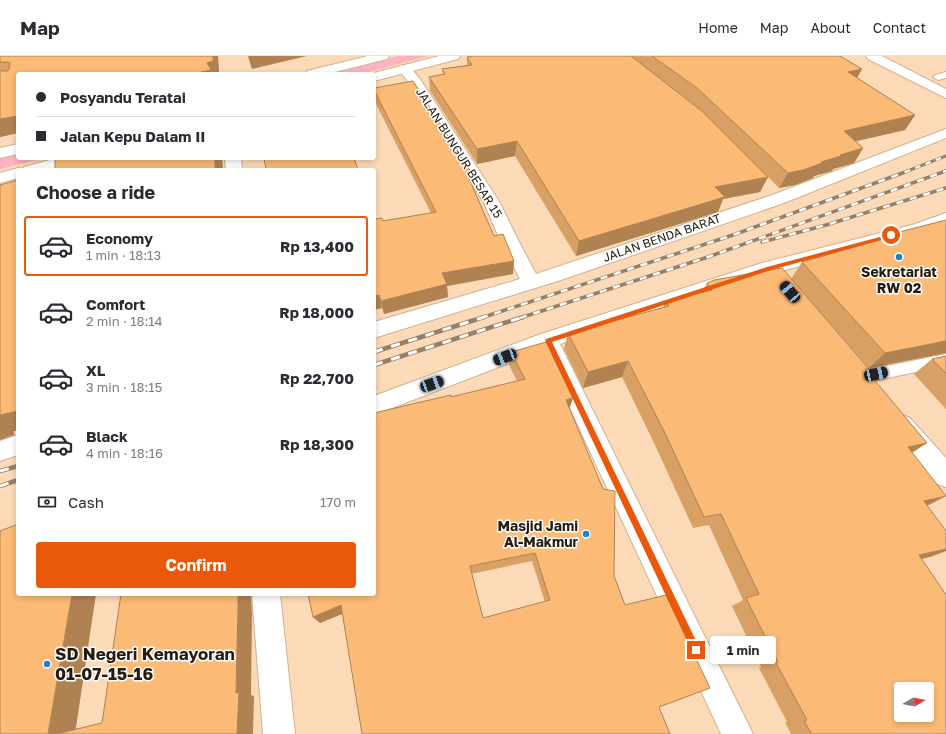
<!DOCTYPE html>
<meta charset="utf-8">
<style>
body{margin:0;font-family:"Golos Text",sans-serif;background:#f7f7f7;color:#2b2b33;height:100vh;display:flex;flex-direction:column;font-size:15px;white-space:nowrap}
*{box-sizing:border-box;margin:0}
p{font-size:13px;color:#7c7c81}
.icon{flex:none;width:22px;height:22px;fill:none;stroke:currentColor;stroke-width:2;stroke-linecap:round;stroke-linejoin:round}
.map{position:relative;flex:1;overflow:hidden}
.drawer{position:absolute;left:16px;top:112px;width:360px;height:428px;display:flex;flex-direction:column;background:#fff;border-radius:4px;box-shadow:0 2px 6px #0003}
.drawer>*{flex:none}
.guide{position:absolute;left:16px;top:16px;width:360px;height:88px;border-radius:4px;box-shadow:0 2px 6px #0003;display:grid;align-content:center;height:88px;padding:0 20px;background:#fff}
.needle{width:26px;rotate:81deg}
.fabs{position:absolute;left:894px;top:626px;display:grid;gap:8px}
.fabs a{display:grid;place-items:center;width:40px;height:40px;border-radius:4px;background:#fff;box-shadow:0 2px 6px #0003;font-size:20px}
.end{position:absolute;width:18px;height:18px;margin:-9px;border:5px solid #ea580c;background:#fff;box-shadow:0 0 0 2px #fff}
.from{border-radius:50%}
.bubble{position:absolute;height:28px;border-radius:4px;background:#fff;box-shadow:0 2px 6px #0003;font-size:13px;font-weight:700;line-height:28px;text-align:center}
.car{position:absolute;width:12px;height:24px;margin:-12px -6px;border-radius:5px;box-shadow:0 0 3px 1px #0007;background:linear-gradient(#222 24%,#8ab4d8 0 40%,#222 0 76%,#8ab4d8 0 86%,#222 0)}
.guide b{display:flex;align-items:center;gap:14px;height:38px;font-size:15px}
.guide b+b{border-top:1px solid #e1e1e2}
.guide i{width:10px;height:10px;background:#2b2b33}
ul{padding:0;list-style:none}
li{display:flex;align-items:center;gap:12px;height:60px;margin:0 8px 6px;padding:0 12px;border:2px solid transparent;border-radius:4px}
li div{flex:1}
li b{display:block;font-size:15px}
li em{font-style:normal;font-weight:700}
li.active{border-color:#ea580c}
li>.icon{width:36px;height:36px;stroke-width:1.5}
h2{padding:0 20px;font-size:18px;line-height:48px}
.pay{display:flex;align-items:center;gap:10px;height:44px;padding:0 20px;font-size:15px}
.pay p{margin-inline-start:auto}
.button{display:flex;gap:8px;margin-top:auto;padding:8px 20px}
.button a{flex:1;height:46px;border-radius:4px;background:#ea580c;color:#fff;font-size:16px;font-weight:700;line-height:46px;text-align:center}
header{display:flex;align-items:center;gap:24px;box-sizing:border-box;height:56px;padding:0 20px;background:#fff;border-bottom:1px solid #e1e1e2}
header strong{font-size:19px}
nav{display:flex;gap:22px;margin-inline-start:auto;font-size:14px}
.map>svg:first-child{display:block}
.green{fill:#fcb2c0}
.lines{fill:none;stroke-linecap:round;stroke-linejoin:round}
.lane-casing{stroke:#d0b08f;stroke-width:2}
.street-casing{stroke:#d0b08f;stroke-width:2}
.secondary-casing{stroke:#d0b08f;stroke-width:2}
.lane{fill:#fff;fill-rule:evenodd}
.street{fill:#fff;fill-rule:evenodd}
.secondary{fill:#fff;fill-rule:evenodd}
.rail-far2-casing{stroke:#978068;stroke-width:3}
.rail-far1-casing{stroke:#978068;stroke-width:3.5}
.rail-casing{stroke:#978068;stroke-width:4.5}
.rail-far2{stroke:#fff;stroke-width:2;stroke-dasharray:5.5;stroke-linecap:butt}
.rail-far1{stroke:#fff;stroke-width:2.5;stroke-dasharray:7;stroke-linecap:butt}
.rail{stroke:#fff;stroke-width:3;stroke-dasharray:9;stroke-linecap:butt}
.wall{fill:#d8a065;fill-rule:evenodd}
.shaded-wall{fill:#b08252}
.building{fill:#fbba75;stroke:#b08252;fill-rule:evenodd}
.route{fill:#ea580c}
.poi-dot{fill:#1c83ce;stroke:#fff;stroke-width:1.5}
.labels{text-anchor:middle;stroke-width:3;stroke-linejoin:round;paint-order:stroke}
.far-street-label{font-size:12px;fill:#271b0e;stroke:#fff}
.poi-label{font-size:14px;font-weight:bold;fill:#271b0e;stroke:#fff}
.near-poi-label{font-size:17px;font-weight:bold;fill:#271b0e;stroke:#fff;text-anchor:start}
</style>
<header>
<strong>Map</strong>
<nav><a>Home</a><a>Map</a><a>About</a><a>Contact</a></nav>
</header>
<div class="map">
<svg width="946" height="678" viewBox="0 0 946 678">
<rect width="100%" height="100%" fill="#fcdab8"/>
<path class="green" d="M398 0H429L360 18H329Z
M18 99V102H44L0 113V103Z"/>
<g class="lines">
<defs>
<path id="lane" d="M946 16V22L938 24 933 21 935 19Z
M946 298V310L862 327 856 325 854 321 856 317 862 315Z"/>
<path id="street" d="M404 9 409 10 420 23 500 147 518 184 536 218 772 139 946 73V82L784 147 561 224 374 282V266L520 223 500 184 484 147 410 28 398 13 399 10Z
M225 102H241L242 114H226Z
M946 157V168L923 177 774 217 560 288 753 678H721L543 294 374 359V340L541 278 762 207 912 169Z
M902 359 910 362 946 402V431L937 428 894 376 891 369 894 362Z
M18 379V399L0 405V385Z
M252 538H280L295 678H263Z"/>
<path id="secondary" d="M368 0H389L387 3 327 18H306L307 15Z
M439 0H460L458 3 374 25V18H370Z
M866 0H882L946 33V42L868 3Z
M18 88V98L0 102V92Z
M57 102H83L80 105 48 114H18V122L0 127V117L18 112 23 113 24 111Z"/>
</defs>
<use href="#lane" class="lane-casing"/>
<use href="#street" class="street-casing"/>
<use href="#secondary" class="secondary-casing"/>
<use href="#lane" class="lane"/>
<use href="#street" class="street"/>
<use href="#secondary" class="secondary"/>
<defs>
<path id="rail-far2" d="M905 116 946 100
M943 116 946 115"/>
<path id="rail-far1" d="M762 186 826 169 946 132
M481 262 733 179 908 115
M520 262 708 201 946 115"/>
<path id="rail" d="M374 296 484 261
M374 309 523 261
M0 415 18 410
M0 430 18 424"/>
</defs>
<use href="#rail-far2" class="rail-far2-casing"/>
<use href="#rail-far1" class="rail-far1-casing"/>
<use href="#rail" class="rail-casing"/>
<use href="#rail-far2" class="rail-far2"/>
<use href="#rail-far1" class="rail-far1"/>
<use href="#rail" class="rail"/>
</g>
<path class="wall" d="M0 0H218L219 18H18V77L0 81Z
M472 0H840L862 13 857 22 915 59 905 74 856 85 863 92 854 107 833 113 832 115 814 120 813 122 795 129 779 132 767 120 768 121 760 136 723 143 718 156 576 200 515 100 477 108 430 35 429 21 443 18 442 13 467 9V1ZM674 34 692 47 695 50Z
M374 32 473 132 494 180 514 205 513 218 447 230 448 241 384 258 382 252 374 254V158L376 163 383 165 431 157 375 46 374 38Z
M946 164V297L869 312 804 238 869 313 867 315 927 387 912 397 928 450 933 500 921 503 946 678H791L785 666H787L759 612 761 611 732 550 743 544 709 469 693 472 655 389 622 321 583 332 564 293 568 277 663 252 666 245 702 236 707 227 791 223 802 206 886 182 888 179Z
M511 296 570 352 614 520 625 549 710 632 342 558 320 567 313 561 374 538 451 341 517 325 509 309ZM532 505 545 546 483 562 471 518Z
M946 300V353L914 318 932 303Z"/>
<path class="shaded-wall" d="M213 0H218L219 18H192L207 7Z
M248 0H307L252 13Z
M862 13 854 27 848 16Z
M915 59 905 74 835 90 844 75Z
M18 60V77L0 81V63Z
M517 85 515 100 477 108V93Z
M863 92 854 107 833 113 832 115 814 120 813 122 795 129 779 132 788 117 840 99Z
M215 102H222L223 114H215Z
M473 119V133L468 120Z
M768 121 760 136 723 143 718 156 576 200 579 185 715 131Z
M514 205 513 218 447 230 448 241 384 258 381 245 442 217Z
M379 239 382 252 374 254V240Z
M946 285V297L869 312 885 297Z
M628 305 622 321 583 332 588 316Z
M573 342 569 354 566 344Z
M18 355V375H14V379L0 384V359Z
M927 387 906 400 908 391Z
M946 440 923 452 924 445Z
M946 493V495L933 500 896 509 919 499Z
M72 538H96L75 678H48Z
M238 538H251L252 558 251 639 254 640 253 678H237L236 637Z
M341 549 347 556 320 567 313 561Z"/>
<path class="building" d="M0 0H213V5L207 7 211 14 192 18H18V60L0 63V15H8L9 13 10 7 8 6H0Z
M472 0H631L703 56 768 121 715 131 725 141 579 185 517 85 477 93 429 21 445 18 442 13 472 9 467 1Z
M652 0H840L862 13 848 16 915 59 844 75 863 92 840 99 841 100 821 106 822 107 803 114 788 117 697 32Z
M413 25 473 119 468 120 494 180 503 178 514 205 442 217 447 228 381 245 379 239 374 240V158L376 163 382 162 383 165 436 156 374 34V32Z
M55 102H215V114H55Z
M264 102H354L358 114H266Z
M18 124V355L0 359V129Z
M946 164V285L885 297 802 206 890 181 888 179Z
M782 212 869 313 866 314 927 387 908 391 946 440 924 445 946 475V493L919 499 946 539V678H812L804 665 807 664 776 607 778 606 746 542 759 538 721 458 704 461 664 375 628 305 588 316 568 277 669 250 666 245 712 234 707 227 714 224ZM901 633H927V659H901Z
M546 286 573 342 566 344 603 433 615 435 614 520 625 549 666 539 710 632 659 651 670 678H362L341 549 313 561 308 538H374V365H376L374 357 451 339V341L525 323 511 296ZM535 497 550 544 483 562 470 510Z
M946 300V317L932 303Z
M18 468V538H72L48 678H0V475Z
M121 538H238V550L236 637 239 636 237 678H56L102 667Z"/>
<path class="route" d="M891 178H892V181L771 214 552 286 699 591 701 594 699 597 696 598 693 597 545 284 546 283 767 211Z"/>
<g class="poi-dot">
<circle cx="899" cy="201" r="4"/>
<circle cx="586" cy="478" r="4"/>
<circle cx="47" cy="608" r="4"/>
</g>
<g class="labels">
<g class="far-street-label">
<text transform="translate(459 97) rotate(58)" y="4">JALAN BUNGUR BESAR 15</text>
<text transform="translate(662 182) rotate(-19)" y="4">JALAN BENDA BARAT</text>
</g>
<g class="poi-label">
<text x="899" y="221">Sekretariat<tspan x="899" dy="16">RW 02</tspan></text>
<text x="578" y="475" text-anchor="end">Masjid Jami<tspan x="578" dy="16">Al-Makmur</tspan></text>
</g>
<g class="near-poi-label">
<text x="55" y="604">SD Negeri Kemayoran<tspan x="55" dy="20">01-07-15-16</tspan></text>
</g>
</g>
</svg>
<div class="fabs">
<a><svg class="needle" viewBox="-14 -14 28 28"><path d="M0-13l5 13h-10z" fill="#e53935"/><path d="M0 13l5-13h-10z" fill="#7c7c81"/></svg></a>
</div>
<i class="end from" style="left:891px;top:179px"></i>
<i class="end" style="left:696px;top:594px"></i>
<div class="bubble" style="left:710px;top:580px;width:66px">1 min</div>
<i class="car" style="left:790px;top:236px;rotate:320deg"></i>
<i class="car" style="left:505px;top:301px;rotate:249deg"></i>
<i class="car" style="left:876px;top:318px;rotate:78deg"></i>
<i class="car" style="left:432px;top:328px;rotate:70deg"></i>
<div class="guide">
<b><i class="from"></i>Posyandu Teratai</b>
<b><i></i>Jalan Kepu Dalam II</b>
</div>
<section class="drawer">
<h2>Choose a ride</h2>
<ul>
<li class="active"><svg class="icon" aria-label="car" viewBox="0 0 24 24"><path d="M5 17H2v-5l4-1 3-4h7l3 4 3 1v5h-3M9 17h6M6 11h13"/><circle cx="7" cy="17" r="2"/><circle cx="17" cy="17" r="2"/></svg><div><b>Economy</b><p>1 min · 18:13</p></div><em>Rp 13,400</em></li>
<li><svg class="icon" aria-label="car" viewBox="0 0 24 24"><path d="M5 17H2v-5l4-1 3-4h7l3 4 3 1v5h-3M9 17h6M6 11h13"/><circle cx="7" cy="17" r="2"/><circle cx="17" cy="17" r="2"/></svg><div><b>Comfort</b><p>2 min · 18:14</p></div><em>Rp 18,000</em></li>
<li><svg class="icon" aria-label="car" viewBox="0 0 24 24"><path d="M5 17H2v-5l4-1 3-4h7l3 4 3 1v5h-3M9 17h6M6 11h13"/><circle cx="7" cy="17" r="2"/><circle cx="17" cy="17" r="2"/></svg><div><b>XL</b><p>3 min · 18:15</p></div><em>Rp 22,700</em></li>
<li><svg class="icon" aria-label="car" viewBox="0 0 24 24"><path d="M5 17H2v-5l4-1 3-4h7l3 4 3 1v5h-3M9 17h6M6 11h13"/><circle cx="7" cy="17" r="2"/><circle cx="17" cy="17" r="2"/></svg><div><b>Black</b><p>4 min · 18:16</p></div><em>Rp 18,300</em></li>
</ul>
<div class="pay"><svg class="icon" aria-label="cash" viewBox="0 0 24 24"><path d="M3 7h18v10H3z"/><circle cx="12" cy="12" r="2"/></svg>Cash<p>170 m</p></div>
<div class="button"><a>Confirm</a></div>
</section>
</div>
